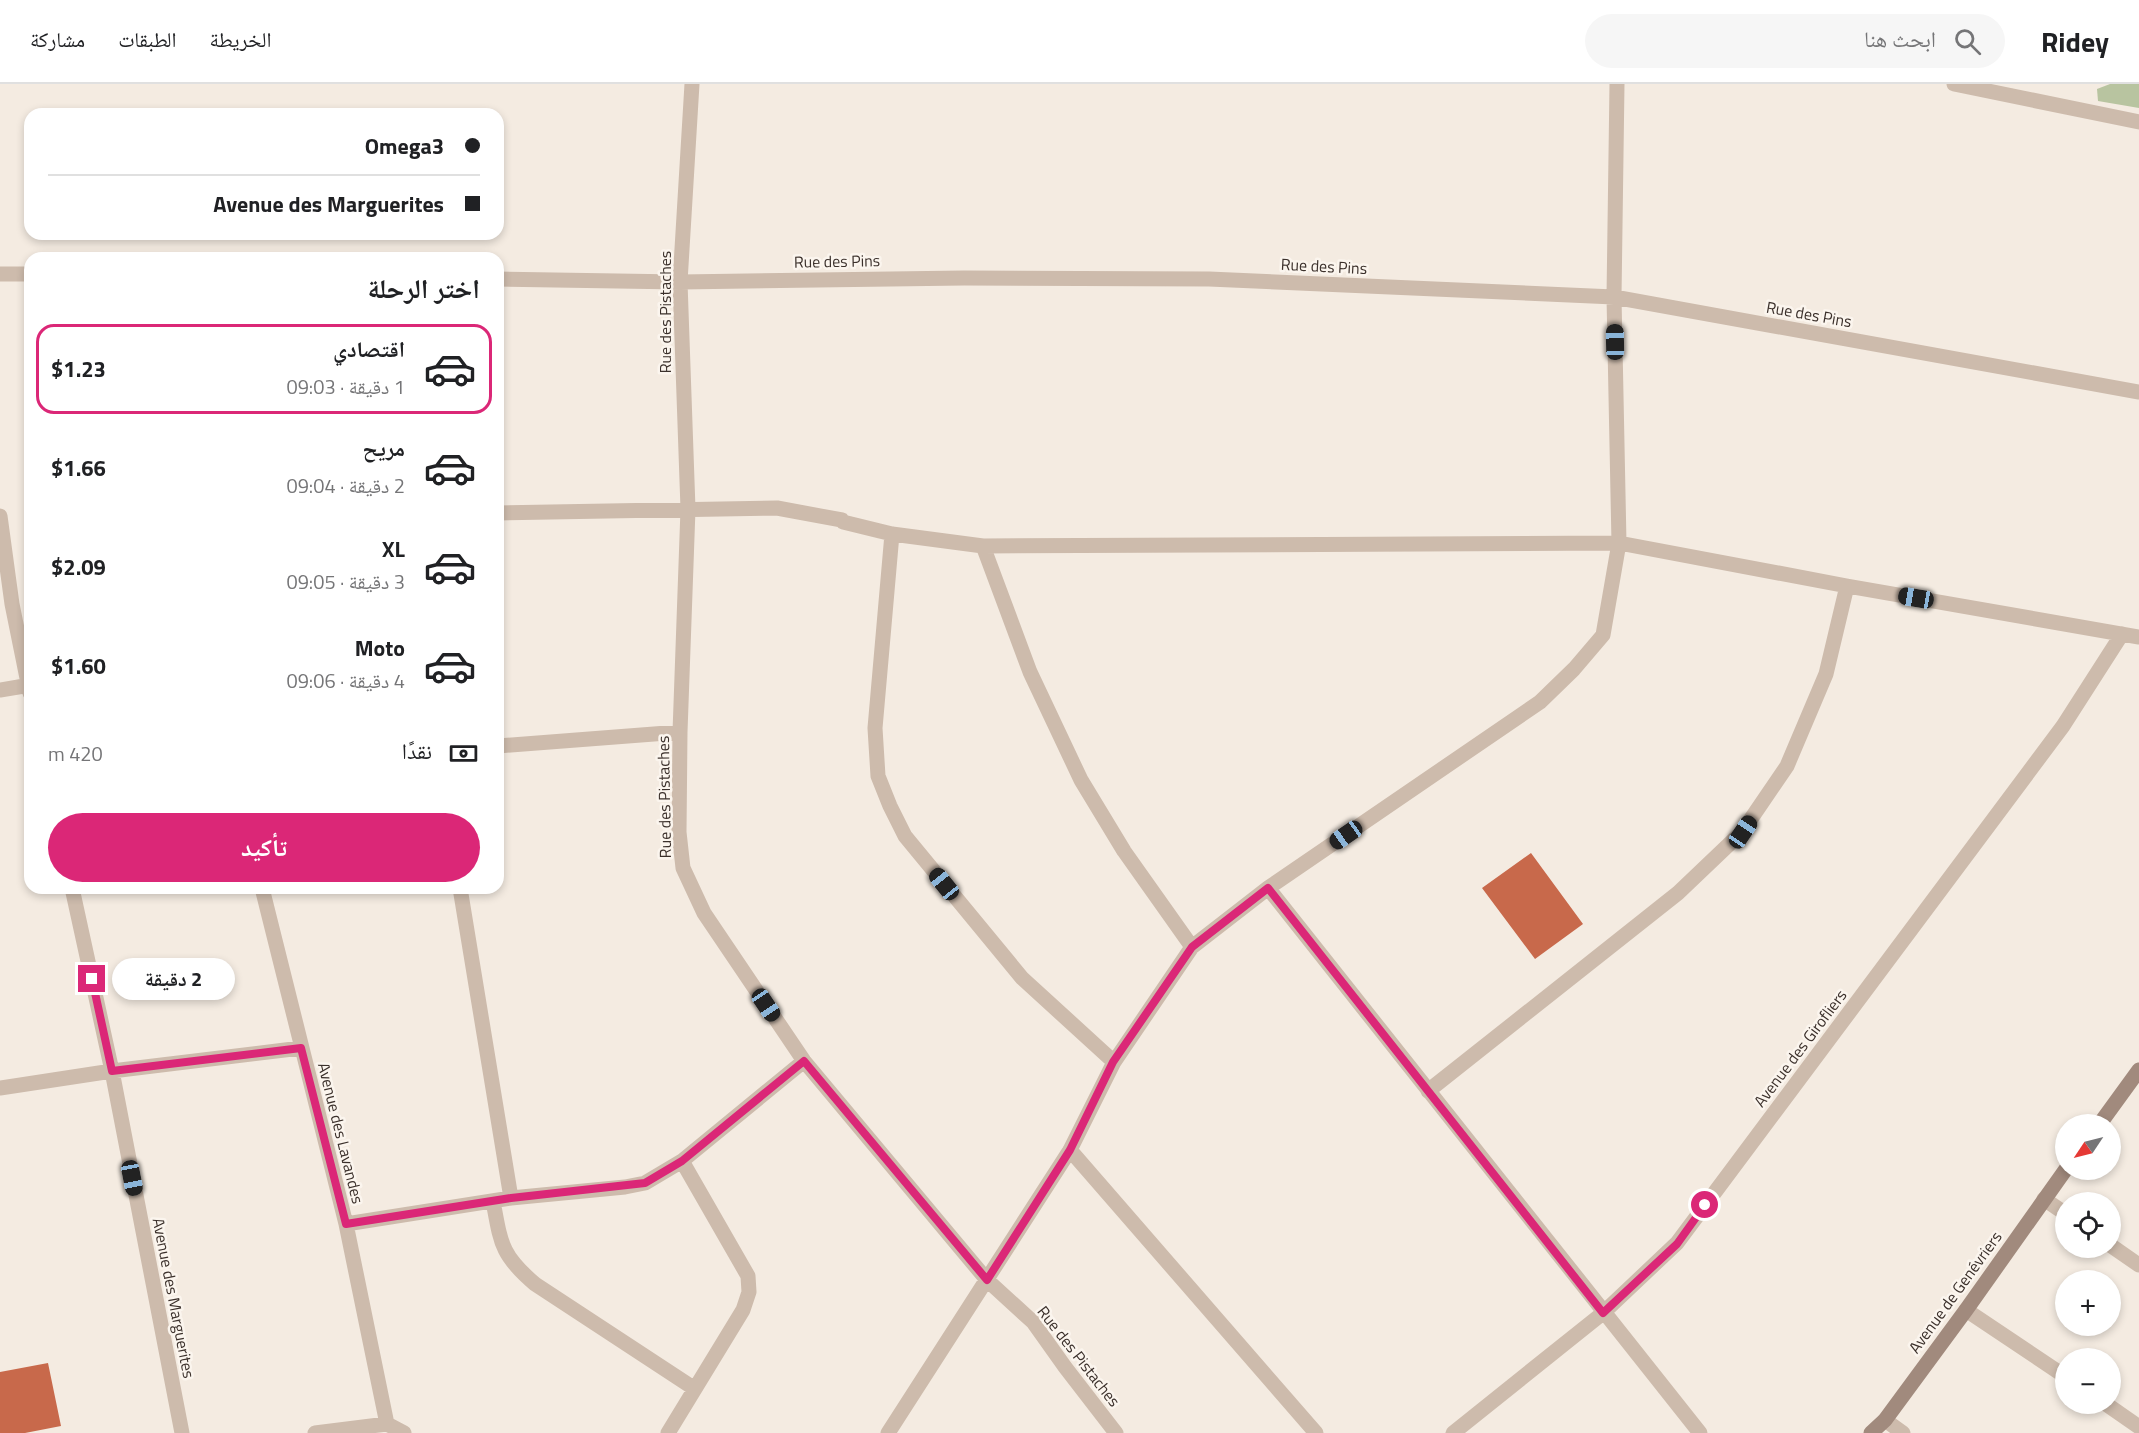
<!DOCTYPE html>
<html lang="ar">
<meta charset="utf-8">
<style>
body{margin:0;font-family:"Titillium Web","Noto Naskh Arabic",sans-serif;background:#f6f6f6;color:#202124;direction:rtl;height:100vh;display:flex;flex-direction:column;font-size:22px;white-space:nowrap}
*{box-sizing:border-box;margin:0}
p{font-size:20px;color:#757577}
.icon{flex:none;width:33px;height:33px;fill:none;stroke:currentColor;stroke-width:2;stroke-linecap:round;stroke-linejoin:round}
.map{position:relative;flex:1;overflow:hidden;direction:ltr}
.drawer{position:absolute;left:24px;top:168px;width:480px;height:642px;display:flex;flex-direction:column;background:#fff;border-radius:18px;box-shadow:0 3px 9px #0003;direction:rtl}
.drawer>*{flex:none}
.guide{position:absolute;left:24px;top:24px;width:480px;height:132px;border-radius:18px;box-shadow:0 3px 9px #0003;direction:rtl;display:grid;align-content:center;height:132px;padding:0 24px;background:#fff}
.needle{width:39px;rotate:235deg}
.fabs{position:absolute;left:2055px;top:1030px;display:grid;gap:12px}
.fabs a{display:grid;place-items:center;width:66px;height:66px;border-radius:50%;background:#fff;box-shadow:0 3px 9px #0003;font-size:30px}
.end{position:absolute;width:27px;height:27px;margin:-14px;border:8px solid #db2777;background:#fff;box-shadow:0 0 0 3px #fff}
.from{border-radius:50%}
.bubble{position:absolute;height:42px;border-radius:21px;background:#fff;box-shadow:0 3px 9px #0003;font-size:20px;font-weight:700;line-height:42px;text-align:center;direction:rtl}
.car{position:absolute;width:18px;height:36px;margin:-18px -9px;border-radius:8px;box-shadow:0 0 4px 2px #0007;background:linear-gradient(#222 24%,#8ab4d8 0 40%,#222 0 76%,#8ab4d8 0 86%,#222 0)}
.guide b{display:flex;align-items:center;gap:21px;height:57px;font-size:22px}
.guide b+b{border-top:2px solid #e0e0e0}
.guide i{width:15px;height:15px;background:#202124}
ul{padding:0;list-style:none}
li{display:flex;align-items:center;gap:18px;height:90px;margin:0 12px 9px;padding:0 12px;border:3px solid transparent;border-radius:18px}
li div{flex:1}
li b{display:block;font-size:22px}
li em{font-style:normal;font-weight:700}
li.active{border-color:#db2777}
li>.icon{width:54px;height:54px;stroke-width:1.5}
h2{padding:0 24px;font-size:27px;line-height:72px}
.pay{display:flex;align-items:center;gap:15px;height:66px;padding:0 24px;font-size:22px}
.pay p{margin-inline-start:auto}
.cta{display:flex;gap:12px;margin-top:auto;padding:12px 24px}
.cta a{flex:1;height:69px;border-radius:36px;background:#db2777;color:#fff;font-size:24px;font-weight:700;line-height:69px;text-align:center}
header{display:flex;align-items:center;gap:36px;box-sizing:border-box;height:84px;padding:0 30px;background:#fff;border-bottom:2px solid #e0e0e0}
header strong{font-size:28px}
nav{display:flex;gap:33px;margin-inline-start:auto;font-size:21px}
.search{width:420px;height:54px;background:#f6f6f6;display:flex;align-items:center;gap:15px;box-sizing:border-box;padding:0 21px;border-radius:33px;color:#757577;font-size:22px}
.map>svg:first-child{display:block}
.green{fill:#b8c4a0}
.building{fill:#c8694b}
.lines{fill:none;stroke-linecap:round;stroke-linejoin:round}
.street{stroke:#cdbbac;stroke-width:15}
.secondary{stroke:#a18a7d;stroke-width:15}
.route{stroke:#db2777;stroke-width:8}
.labels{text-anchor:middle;stroke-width:5;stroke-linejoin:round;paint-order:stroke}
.street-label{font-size:16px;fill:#3b302b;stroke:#fbf5ee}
</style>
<header>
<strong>Ridey</strong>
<div class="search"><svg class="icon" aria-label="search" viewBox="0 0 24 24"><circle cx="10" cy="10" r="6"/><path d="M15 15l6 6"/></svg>ابحث هنا</div>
<nav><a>الخريطة</a><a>الطبقات</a><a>مشاركة</a></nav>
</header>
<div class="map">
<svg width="2139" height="1349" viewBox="0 0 2139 1349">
<rect width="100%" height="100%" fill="#f4ebe1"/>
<path class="green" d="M2110 0H2139V24L2098 17 2097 5Z"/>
<path class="building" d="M1531 769 1583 840 1535 875 1482 804Z
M48 1279 61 1342 25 1349H0V1288Z"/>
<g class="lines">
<path class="street" d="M692 0 680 198 688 425 680 648 679 748 683 784 704 829 804 977 987 1196 1033 1238 1065 1283 1116 1349
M1954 0 2139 38
M0 190H30
M498 195 680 198 964 194 1209 195 1614 213 2139 308
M498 429 777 424 842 436 843 438 892 450 983 462 1619 459 1847 502 2139 553
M0 432 12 520 30 609
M892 450 875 644 878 692 890 722 905 752 1022 894 1114 978
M983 462 1030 588 1081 696 1124 767 1192 863
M0 606 30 601
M498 662 680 648
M72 804 112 987 182 1349
M262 804 346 1140 387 1340
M460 804 511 1114
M1268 804 1700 1349
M0 1004 112 987 301 964
M1428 1007 1678 809 1742 748 1787 682 1826 590 1847 502
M1070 1066 1316 1349
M2044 1115 2066 1130
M493 1117C501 1160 501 1171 535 1200L695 1305
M346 1140 511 1114 625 1103 645 1099 682 1077 804 977
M2110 1161 2139 1181
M1966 1226 2066 1293
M2106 1320 2139 1343
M1885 1336 1903 1349
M387 1340 404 1349
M315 1349 387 1340
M668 1349 743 1226 749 1208 748 1192 682 1077
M888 1349 1070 1066 1114 978 1192 863 1268 804 1540 618 1574 585 1603 551 1619 459 1614 213 1617 0
M1453 1349 1603 1229 1677 1159 2063 642 2122 550"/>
<path class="secondary" d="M2099 1041 2139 986
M1871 1349 1885 1336 1966 1226 2066 1085"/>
</g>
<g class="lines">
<path class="route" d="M92 895 112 987 301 964 346 1140 511 1114 645 1099 682 1077 804 977 987 1196 1070 1066 1113 978 1192 863 1268 804 1603 1229 1677 1160 1705 1121"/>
</g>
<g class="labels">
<g class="street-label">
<text transform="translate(837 177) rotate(-1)" y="6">Rue des Pins</text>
<text transform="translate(1324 182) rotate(3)" y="6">Rue des Pins</text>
<text transform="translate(665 228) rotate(-90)" y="6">Rue des Pistaches</text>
<text transform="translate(1809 230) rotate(10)" y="6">Rue des Pins</text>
<text transform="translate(664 713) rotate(-91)" y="6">Rue des Pistaches</text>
<text transform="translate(1800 964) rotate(-53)" y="6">Avenue des Girofliers</text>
<text transform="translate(341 1049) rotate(76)" y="6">Avenue des Lavandes</text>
<text transform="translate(1955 1208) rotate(-54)" y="6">Avenue de Genévriers</text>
<text transform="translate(174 1214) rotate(79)" y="6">Avenue des Marguerites</text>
<text transform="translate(1079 1272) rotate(52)" y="6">Rue des Pistaches</text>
</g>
</g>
</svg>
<div class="fabs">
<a><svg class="needle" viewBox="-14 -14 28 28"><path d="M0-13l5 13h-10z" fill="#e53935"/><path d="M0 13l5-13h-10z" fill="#757577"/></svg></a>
<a><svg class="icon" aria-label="locate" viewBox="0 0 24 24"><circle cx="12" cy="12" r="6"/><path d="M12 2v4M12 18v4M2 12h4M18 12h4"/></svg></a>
<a>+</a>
<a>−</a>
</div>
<i class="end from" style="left:1705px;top:1121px"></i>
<i class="end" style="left:92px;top:895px"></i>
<div class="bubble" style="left:112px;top:874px;width:123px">2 دقيقة</div>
<i class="car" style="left:1615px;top:258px;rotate:359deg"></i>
<i class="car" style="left:1916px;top:514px;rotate:280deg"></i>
<i class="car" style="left:1743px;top:748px;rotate:34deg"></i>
<i class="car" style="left:1346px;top:751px;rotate:235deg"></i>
<i class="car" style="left:944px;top:800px;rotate:321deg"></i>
<i class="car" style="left:766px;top:921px;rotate:146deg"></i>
<i class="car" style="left:132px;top:1094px;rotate:169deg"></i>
<div class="guide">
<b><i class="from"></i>Omega3</b>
<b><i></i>Avenue des Marguerites</b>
</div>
<section class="drawer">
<h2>اختر الرحلة</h2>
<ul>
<li class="active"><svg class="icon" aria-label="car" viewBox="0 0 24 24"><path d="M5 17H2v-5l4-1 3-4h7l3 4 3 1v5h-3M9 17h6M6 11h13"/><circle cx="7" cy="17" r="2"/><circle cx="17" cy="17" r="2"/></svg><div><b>اقتصادي</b><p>1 دقيقة · 09:03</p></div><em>$1.23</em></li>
<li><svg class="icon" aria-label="car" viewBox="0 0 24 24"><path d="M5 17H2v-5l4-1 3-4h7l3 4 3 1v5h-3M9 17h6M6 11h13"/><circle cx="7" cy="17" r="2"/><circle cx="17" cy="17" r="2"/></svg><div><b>مريح</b><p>2 دقيقة · 09:04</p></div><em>$1.66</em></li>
<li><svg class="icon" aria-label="car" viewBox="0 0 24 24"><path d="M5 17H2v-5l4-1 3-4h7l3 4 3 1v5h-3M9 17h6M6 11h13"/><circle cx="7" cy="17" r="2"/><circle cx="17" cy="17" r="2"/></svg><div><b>XL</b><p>3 دقيقة · 09:05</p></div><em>$2.09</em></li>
<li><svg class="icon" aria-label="car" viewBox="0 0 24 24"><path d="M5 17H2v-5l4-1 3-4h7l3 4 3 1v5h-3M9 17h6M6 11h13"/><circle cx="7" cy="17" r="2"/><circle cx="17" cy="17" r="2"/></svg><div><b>Moto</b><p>4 دقيقة · 09:06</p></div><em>$1.60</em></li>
</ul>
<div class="pay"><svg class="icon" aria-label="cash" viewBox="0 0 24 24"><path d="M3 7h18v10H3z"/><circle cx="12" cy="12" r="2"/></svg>نقدًا<p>420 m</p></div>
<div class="cta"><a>تأكيد</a></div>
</section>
</div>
